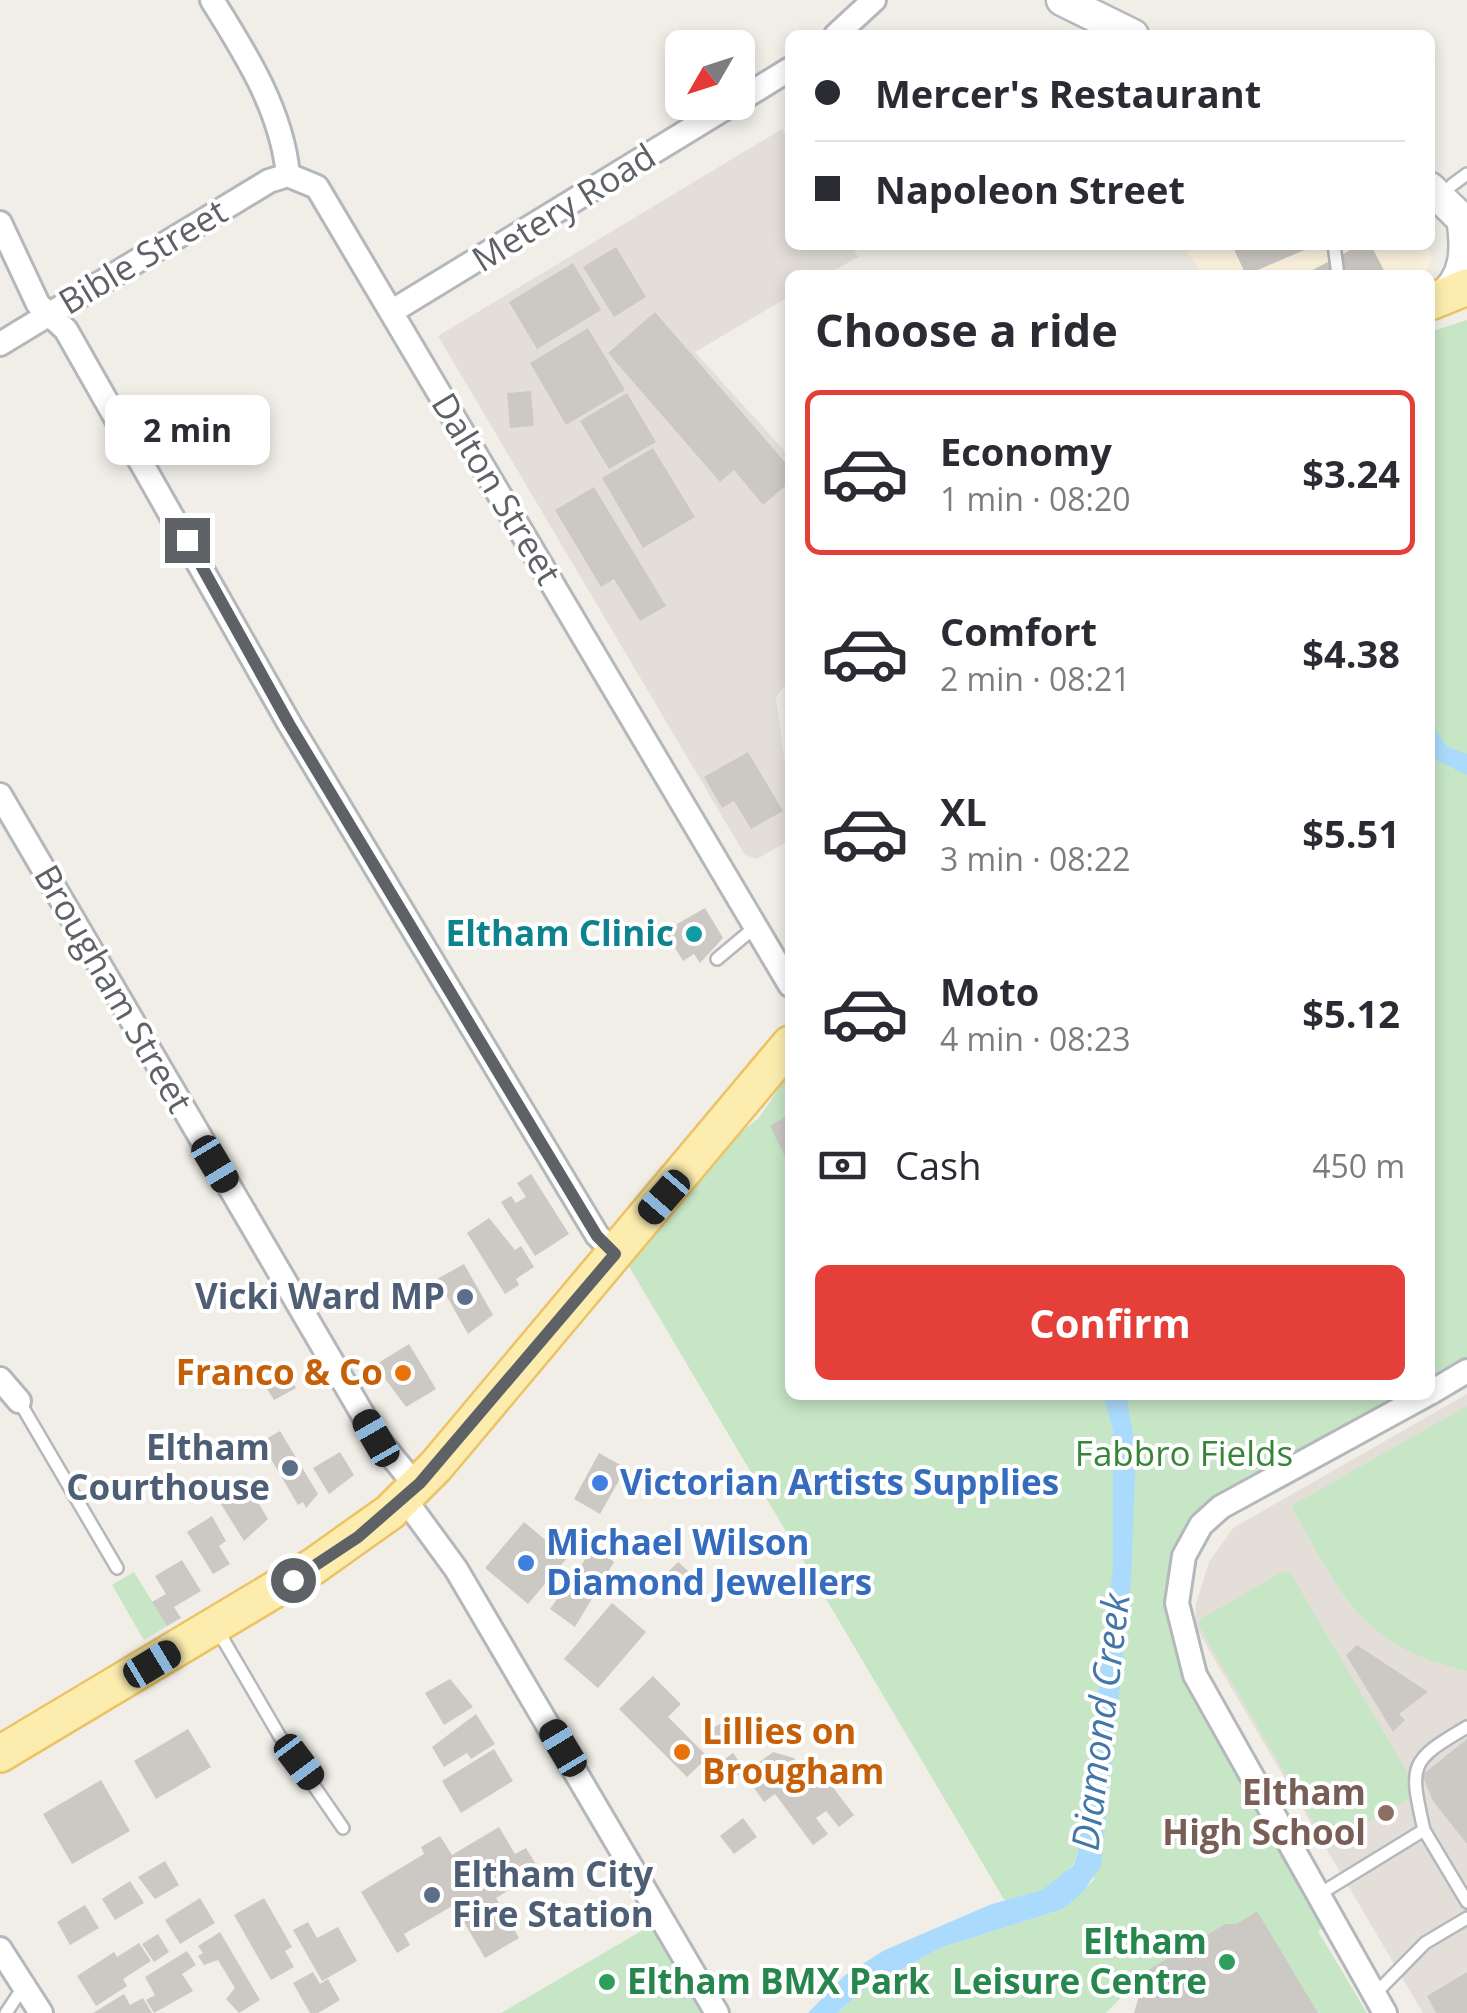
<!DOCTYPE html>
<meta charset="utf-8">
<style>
body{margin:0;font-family:"Open Sans",sans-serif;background:#f7f7f7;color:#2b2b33;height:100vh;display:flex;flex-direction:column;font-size:38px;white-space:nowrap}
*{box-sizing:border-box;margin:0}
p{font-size:32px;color:#7c7c81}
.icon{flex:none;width:55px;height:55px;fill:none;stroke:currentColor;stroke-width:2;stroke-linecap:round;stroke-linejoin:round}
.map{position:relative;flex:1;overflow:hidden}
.sheet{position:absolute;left:785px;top:270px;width:650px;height:1130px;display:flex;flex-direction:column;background:#fff;border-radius:15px;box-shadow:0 5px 15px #0003}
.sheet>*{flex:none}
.banner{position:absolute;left:785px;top:30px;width:650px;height:220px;border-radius:15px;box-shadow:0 5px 15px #0003;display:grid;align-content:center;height:220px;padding:0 30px;background:#fff}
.needle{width:65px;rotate:231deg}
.fabs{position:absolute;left:665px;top:30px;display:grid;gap:20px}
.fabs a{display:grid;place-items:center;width:90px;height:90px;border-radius:15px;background:#fff;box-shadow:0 5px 15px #0003;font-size:50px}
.end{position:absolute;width:45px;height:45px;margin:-22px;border:12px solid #5e6267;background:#fff;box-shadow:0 0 0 5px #fff}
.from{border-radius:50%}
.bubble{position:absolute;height:70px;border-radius:15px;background:#fff;box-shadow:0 5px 15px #0003;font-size:32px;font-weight:700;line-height:70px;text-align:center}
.car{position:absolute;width:30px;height:60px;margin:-30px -15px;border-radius:12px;box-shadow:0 0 8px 2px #0007;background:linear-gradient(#222 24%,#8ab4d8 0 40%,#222 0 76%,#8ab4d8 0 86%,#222 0)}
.banner b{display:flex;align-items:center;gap:35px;height:95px;font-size:38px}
.banner b+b{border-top:2px solid #e1e1e2}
.banner i{width:25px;height:25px;background:#2b2b33}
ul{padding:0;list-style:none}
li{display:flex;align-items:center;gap:30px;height:165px;margin:0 20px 15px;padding:0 10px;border:5px solid transparent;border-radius:15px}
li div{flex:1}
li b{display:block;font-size:38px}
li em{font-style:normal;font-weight:700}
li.active{border-color:#e44039}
li>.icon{width:90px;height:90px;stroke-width:1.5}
h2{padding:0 30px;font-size:45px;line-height:120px}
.pay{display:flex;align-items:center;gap:25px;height:110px;padding:0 30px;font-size:38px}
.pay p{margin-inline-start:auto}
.action{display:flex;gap:20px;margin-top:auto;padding:20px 30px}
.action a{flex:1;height:115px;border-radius:15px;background:#e44039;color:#fff;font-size:40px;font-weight:700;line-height:115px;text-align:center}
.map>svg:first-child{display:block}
.commercial{fill:#fdf5df}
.education{fill:#e3dfd8}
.green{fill:#c6e6c5}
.water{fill:#abdbfc}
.building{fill:#ccc8c4}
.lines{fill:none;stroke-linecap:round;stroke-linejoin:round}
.lane-casing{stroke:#b4b7bb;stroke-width:16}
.street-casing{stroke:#b4b7bb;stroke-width:28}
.secondary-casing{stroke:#b5b9be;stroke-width:35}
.primary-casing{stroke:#edc263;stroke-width:40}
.lane{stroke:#fff;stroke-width:11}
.street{stroke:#fff;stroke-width:22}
.secondary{stroke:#fff;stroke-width:30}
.primary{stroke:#fcedaf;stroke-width:35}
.route{stroke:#5e6267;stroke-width:12}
.culture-dot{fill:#0f9aa8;stroke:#fff;stroke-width:4}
.service-dot{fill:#5c6f8a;stroke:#fff;stroke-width:4}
.food-dot{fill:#e8710a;stroke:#fff;stroke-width:4}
.shop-dot{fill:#3f7fe0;stroke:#fff;stroke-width:4}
.education-dot{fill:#8d6e63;stroke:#fff;stroke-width:4}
.leisure-dot{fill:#2e9e5b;stroke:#fff;stroke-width:4}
.labels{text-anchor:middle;stroke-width:8;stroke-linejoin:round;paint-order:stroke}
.street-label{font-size:35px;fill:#5e6267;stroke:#fff}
.culture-label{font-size:35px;font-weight:bold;fill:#0d838f;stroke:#fff;text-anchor:end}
.service-label{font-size:35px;font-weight:bold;fill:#4e5e75;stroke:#fff;text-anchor:end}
.food-label{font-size:35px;font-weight:bold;fill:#c56008;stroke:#fff;text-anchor:end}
.park-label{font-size:35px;fill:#388439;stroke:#fff}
.shop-label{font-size:35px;font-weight:bold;fill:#366cbe;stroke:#fff;text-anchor:start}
.education-label{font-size:35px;font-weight:bold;fill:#785e54;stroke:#fff;text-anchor:end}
.leisure-label{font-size:35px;font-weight:bold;fill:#27864d;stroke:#fff;text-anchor:end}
.water-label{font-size:38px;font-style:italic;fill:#4377a7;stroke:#fff}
</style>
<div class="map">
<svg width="1467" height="2013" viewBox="0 0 1467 2013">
<rect width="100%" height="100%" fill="#f0eee7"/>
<path class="commercial" d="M1183 245H1427L1431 258 1425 275H1202Z"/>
<path class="education" d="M782 129 790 142V245H851L858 257 826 275H790V296L695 352 790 457V679L776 697 790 803V840L757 859 745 855 438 336Z
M1467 1394V2013H1423L1195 1626 1196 1603 1209 1562 1233 1528Z"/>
<path class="green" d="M1467 320V1361L1430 1383V332Z
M790 1072V1395H1409L1213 1506 1171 1623 1177 1654 1189 1683 1324 1927 1318 1931 1367 2013H1318L1256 1911 1236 1924H1225L1146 1971 1106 2013H837L862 1991 940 1948 1063 1909 1093 1881 1109 1804 1114 1711 1129 1603 1110 1592 1093 1735 1080 1797 1078 1852 1072 1866 1060 1878 1042 1890 1005 1901 624 1258 719 1148 758 1119Z
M1467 1406V1671C1360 1646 1342 1595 1291 1506Z
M134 1572 167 1626 144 1640 112 1585Z
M1282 1572 1291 1574 1406 1770 1413 1796 1333 1843 1324 1840 1199 1626 1201 1619Z
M655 1923 707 2013H501Z"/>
<path class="water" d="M1430 721 1447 747 1467 754V775L1430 757Z
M1103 1395H1126L1136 1451 1131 1581 1101 1866 1082 1893 1063 1909 940 1948 862 1991 837 2013H808L844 1976 883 1951 989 1905 1042 1890 1073 1866 1078 1852 1080 1797 1093 1735 1113 1567V1430Z"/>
<path class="building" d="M1232 245H1308L1309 248 1246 275Z
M1347 245H1371L1386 275H1303L1349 251Z
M616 247 646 297 614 317 583 267Z
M573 263 601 310 537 349 509 302Z
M655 312 790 468V482L763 505 734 470 720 482 608 353Z
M588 328 625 390 566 425 530 363Z
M531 391 534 426 510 428 507 393Z
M627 393 656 442 609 469 580 421Z
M653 448 695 517 643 548 602 478Z
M594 487 666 606 640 621 614 579 601 587 555 510Z
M748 752 783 811 751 829 734 801 722 808 704 777Z
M705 908 723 938 700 963 694 954 683 961 665 931Z
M790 1114V1167L770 1126Z
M531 1174 569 1234 535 1256 501 1202 511 1196 516 1203 526 1197 517 1183Z
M489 1218 515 1250 521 1246 534 1267 516 1279 519 1285 505 1294 467 1233Z
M464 1264 493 1315 468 1334 437 1279Z
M409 1344 436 1389 406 1407 375 1365Z
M282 1365 296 1388 274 1400 267 1389 274 1384 268 1373Z
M280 1431 318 1494 306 1508 303 1502 298 1505 261 1442Z
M340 1452 354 1475 329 1494 313 1468Z
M599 1453 626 1468 600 1514 574 1499Z
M221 1478 228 1489 244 1479 268 1519 244 1541 209 1485Z
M212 1516 226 1541 219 1546 230 1564 213 1574 187 1532Z
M524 1522 567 1558 528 1604 485 1568Z
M594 1547 614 1562 575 1627 550 1609Z
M182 1560 201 1591 174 1607 181 1618 167 1626 152 1602 166 1594 155 1576Z
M678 1562 697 1579 685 1592 666 1574Z
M612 1603 646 1632 598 1688 564 1659Z
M1357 1645 1428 1692 1399 1714 1405 1720 1393 1732 1346 1655Z
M653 1676 681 1704 668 1717 708 1757 687 1777 619 1709Z
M450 1679 473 1707 444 1725 425 1693Z
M476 1714 495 1744 471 1759 467 1753 444 1767 432 1747Z
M738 1714 745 1728 716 1744 709 1730Z
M778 1720 787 1734 767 1746 758 1733Z
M188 1729 211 1767 156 1799 134 1761Z
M1467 1739V1844L1433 1801 1422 1775Z
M494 1749 513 1781 461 1813 442 1781Z
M773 1752 794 1758 810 1784 814 1781 819 1788 828 1781 854 1815 839 1827 826 1811 816 1818 828 1834 813 1845 775 1794 764 1802 744 1774Z
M733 1753 745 1770 726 1784 714 1767Z
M101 1780 130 1831 72 1864 43 1814Z
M743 1818 757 1837 734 1854 720 1836Z
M499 1827 515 1854 526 1848 540 1871 496 1898 519 1938 485 1958 454 1905 404 1934 410 1945 397 1953 361 1892 424 1854 421 1847 440 1836 452 1855Z
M165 1861 179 1885 155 1899 138 1877Z
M130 1881 144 1903 115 1920 102 1899Z
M200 1898 215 1923 180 1944 165 1920Z
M264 1898 292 1947 285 1951 294 1967 271 1980 234 1915Z
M85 1905 99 1928 70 1945 57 1922Z
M1257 1911 1318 2013H1134L1146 1971 1225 1924H1236Z
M308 1922 317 1938 338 1927 357 1961 322 1981 293 1930Z
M220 1932 260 2000 239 2013 226 1999 235 1988 218 1960 204 1965 198 1956 203 1953 198 1946Z
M158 1934 169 1952 154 1962 142 1944Z
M139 1943 151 1961 123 1979 127 1986 96 2006 77 1976 114 1952 117 1957Z
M187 1951 196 1965 182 1974 193 1991 154 2013 146 2000 155 1995 145 1977Z
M313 1972 320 1984 328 1979 340 2000 318 2013H310L293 1983Z
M1467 1972V2013H1436L1427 1996Z
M124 1994 130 2005 143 1998 152 2013H93Z"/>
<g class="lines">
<defs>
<path id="lane" d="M1452 185 1467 174
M1334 245 1338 275
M717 959 754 928
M19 1401 117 1568
M217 1629 279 1735 343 1828
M1424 1830C1409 1764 1409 1761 1467 1727
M1318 1895 1424 1830 1467 1902
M1375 1994 1425 1943 1467 1918
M6 2013 24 1986"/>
<path id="street" d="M212 0C246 54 282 111 288 175
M836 35 874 0
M738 101 790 69
M0 223 38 304 66 330 289 723 597 1235 615 1253
M391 312 735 102
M0 344 269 181 288 175 317 187 790 985
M0 795 376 1437 417 1487
M0 1379 19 1401
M1430 1393 1467 1371
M404 1498 456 1569 717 2013
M0 1949 41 2013
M1385 2013 1195 1675 1177 1603 1184 1556 1201 1525 1221 1507 1426 1395"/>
<path id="secondary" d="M1062 0 1133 35
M1430 188 1467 224
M1439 299C1467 279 1467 249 1462 218"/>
<path id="primary" d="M1430 302 1467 287
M0 1754 314 1566 390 1512 436 1466 790 1044"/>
</defs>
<use href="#lane" class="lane-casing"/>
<use href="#street" class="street-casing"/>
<use href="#secondary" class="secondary-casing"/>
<use href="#primary" class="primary-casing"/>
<use href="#lane" class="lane"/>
<use href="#street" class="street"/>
<use href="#secondary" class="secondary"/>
<use href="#primary" class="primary"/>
</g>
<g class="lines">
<path class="route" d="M187 540 289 724 597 1236 615 1254 420 1483 358 1537 293 1580"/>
</g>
<circle class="culture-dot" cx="694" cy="934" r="10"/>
<g class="service-dot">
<circle cx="465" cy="1297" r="10"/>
<circle cx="290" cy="1468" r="10"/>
<circle cx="432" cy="1895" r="10"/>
</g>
<g class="food-dot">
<circle cx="403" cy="1373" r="10"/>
<circle cx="682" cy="1752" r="10"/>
</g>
<g class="shop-dot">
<circle cx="600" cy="1483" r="10"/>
<circle cx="526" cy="1563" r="10"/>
</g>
<circle class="education-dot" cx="1386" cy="1813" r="10"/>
<g class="leisure-dot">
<circle cx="1227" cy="1962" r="10"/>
<circle cx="607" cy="1982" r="10"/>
</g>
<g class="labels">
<g class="street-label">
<text transform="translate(564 208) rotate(-32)" y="12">Metery Road</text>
<text transform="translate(143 257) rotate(-31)" y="12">Bible Street</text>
<text transform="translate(496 489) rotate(59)" y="12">Dalton Street</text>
<text transform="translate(113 989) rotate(60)" y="12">Brougham Street</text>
</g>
<g class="culture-label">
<text x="674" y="946">Eltham Clinic</text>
</g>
<g class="service-label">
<text x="445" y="1309">Vicki Ward MP</text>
<text x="270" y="1460">Eltham<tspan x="270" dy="40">Courthouse</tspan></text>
<text x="452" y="1887" text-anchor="start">Eltham City<tspan x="452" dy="40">Fire Station</tspan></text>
</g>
<g class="food-label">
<text x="383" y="1385">Franco &amp; Co</text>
<text x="702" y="1744" text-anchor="start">Lillies on<tspan x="702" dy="40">Brougham</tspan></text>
</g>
<g class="park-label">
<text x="1184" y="1466">Fabbro Fields</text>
</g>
<g class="shop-label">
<text x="620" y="1495">Victorian Artists Supplies</text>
<text x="546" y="1555">Michael Wilson<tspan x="546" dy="40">Diamond Jewellers</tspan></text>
</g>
<g class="education-label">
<text x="1366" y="1805">Eltham<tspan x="1366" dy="40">High School</tspan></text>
</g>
<g class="leisure-label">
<text x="1207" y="1954">Eltham<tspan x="1207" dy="40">Leisure Centre</tspan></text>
<text x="627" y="1994" text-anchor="start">Eltham BMX Park</text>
</g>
<g class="water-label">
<text transform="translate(1101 1722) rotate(-83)" y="13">Diamond Creek</text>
</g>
</g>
</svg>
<div class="fabs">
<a><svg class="needle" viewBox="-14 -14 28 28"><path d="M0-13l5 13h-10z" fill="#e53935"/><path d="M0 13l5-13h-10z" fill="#7c7c81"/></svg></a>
</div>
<i class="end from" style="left:293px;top:1580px"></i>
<i class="end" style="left:187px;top:540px"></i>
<div class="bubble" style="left:105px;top:395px;width:165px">2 min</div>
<i class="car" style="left:215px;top:1164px;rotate:149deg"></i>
<i class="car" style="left:664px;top:1197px;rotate:221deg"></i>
<i class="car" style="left:376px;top:1438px;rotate:330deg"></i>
<i class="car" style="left:152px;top:1664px;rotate:59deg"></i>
<i class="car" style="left:563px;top:1748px;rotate:329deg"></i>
<i class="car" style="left:299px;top:1762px;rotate:143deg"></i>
<div class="banner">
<b><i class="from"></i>Mercer's Restaurant</b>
<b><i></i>Napoleon Street</b>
</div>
<section class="sheet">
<h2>Choose a ride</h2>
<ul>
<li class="active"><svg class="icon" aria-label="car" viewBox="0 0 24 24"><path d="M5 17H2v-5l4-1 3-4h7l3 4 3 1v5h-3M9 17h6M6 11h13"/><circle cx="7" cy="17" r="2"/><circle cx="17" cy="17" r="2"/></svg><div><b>Economy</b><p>1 min · 08:20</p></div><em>$3.24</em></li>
<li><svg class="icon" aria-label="car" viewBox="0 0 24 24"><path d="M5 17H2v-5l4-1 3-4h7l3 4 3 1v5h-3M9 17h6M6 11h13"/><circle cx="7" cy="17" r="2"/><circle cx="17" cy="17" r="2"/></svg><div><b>Comfort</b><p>2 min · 08:21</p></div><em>$4.38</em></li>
<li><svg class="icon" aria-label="car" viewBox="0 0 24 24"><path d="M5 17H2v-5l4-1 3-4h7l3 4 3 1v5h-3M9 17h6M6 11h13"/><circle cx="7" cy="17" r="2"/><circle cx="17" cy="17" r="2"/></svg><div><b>XL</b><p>3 min · 08:22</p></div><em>$5.51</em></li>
<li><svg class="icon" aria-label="car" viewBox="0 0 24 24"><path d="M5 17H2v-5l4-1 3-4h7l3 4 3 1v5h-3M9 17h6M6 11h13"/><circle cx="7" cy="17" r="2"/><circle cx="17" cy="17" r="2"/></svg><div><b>Moto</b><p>4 min · 08:23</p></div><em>$5.12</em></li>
</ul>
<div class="pay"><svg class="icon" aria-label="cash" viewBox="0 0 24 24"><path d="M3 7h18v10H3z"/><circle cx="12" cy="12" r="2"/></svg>Cash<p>450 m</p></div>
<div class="action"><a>Confirm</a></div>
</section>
</div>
